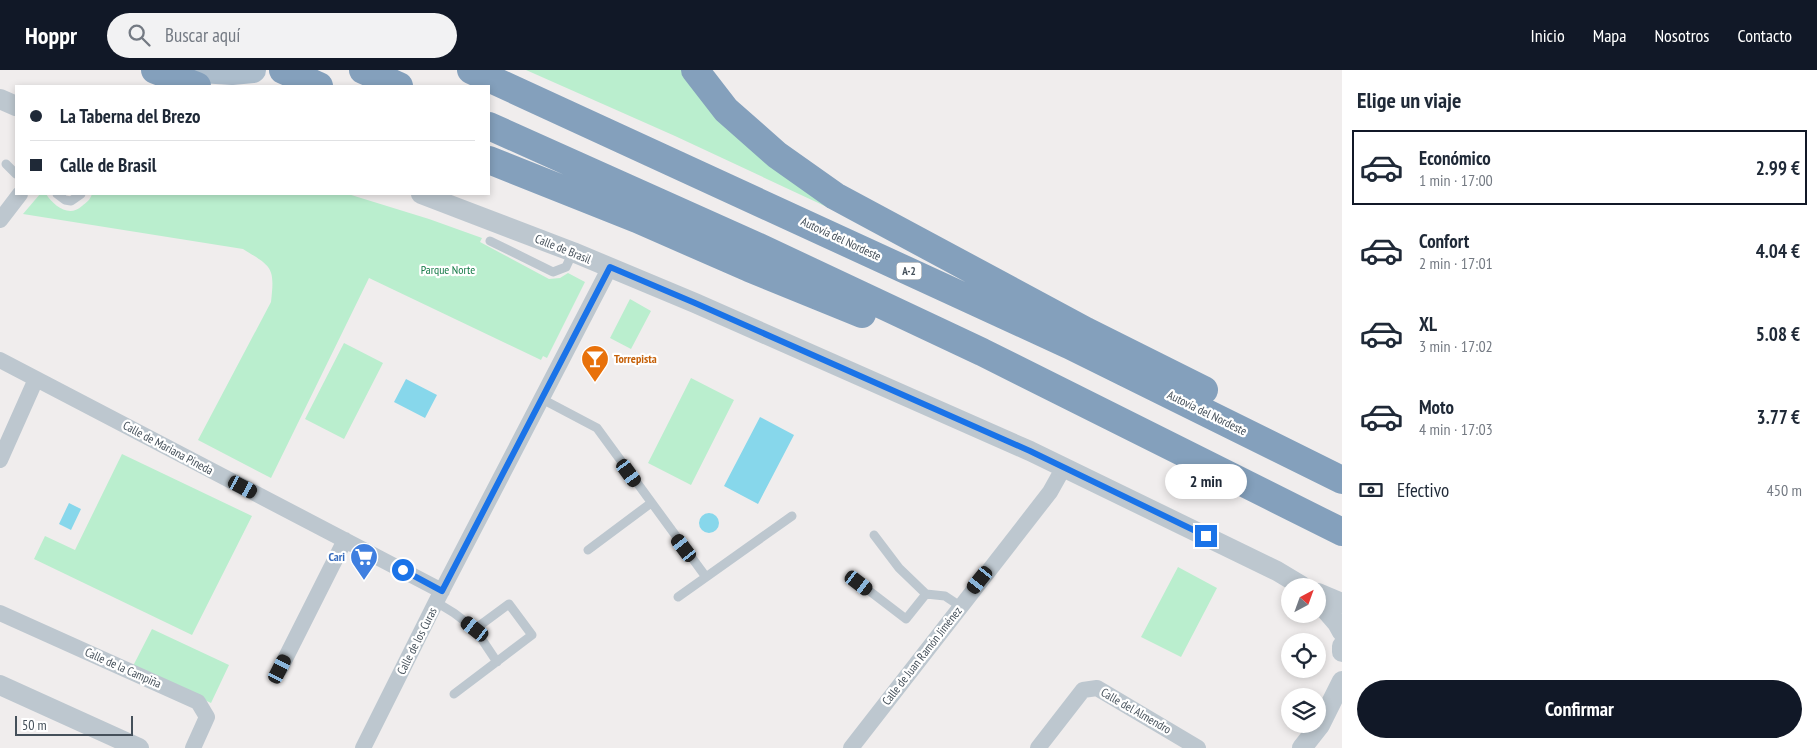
<!DOCTYPE html>
<html lang="es">
<meta charset="utf-8">
<style>
body{margin:0;font-family:"PT Sans Narrow",sans-serif;background:#f2f2f3;color:#1f2937;height:100vh;display:flex;flex-direction:column;font-size:19px;white-space:nowrap}
*{box-sizing:border-box;margin:0}
p{font-size:16px;color:#747a83}
.icon{flex:none;width:28px;height:28px;fill:none;stroke:currentColor;stroke-width:2;stroke-linecap:round;stroke-linejoin:round}
.map{position:relative;flex:1;overflow:hidden}
.panel{display:flex;flex-direction:column;background:#fff;width:475px}
.panel>*{flex:none}
.guide{position:absolute;left:15px;top:15px;width:475px;height:110px;border-radius:0px;box-shadow:0 2px 8px #0003;display:grid;align-content:center;height:110px;padding:0 15px;background:#fff}
.needle{width:32px;rotate:41deg}
.fabs{position:absolute;left:1281px;top:508px;display:grid;gap:10px}
.fabs a{display:grid;place-items:center;width:45px;height:45px;border-radius:50%;background:#fff;box-shadow:0 2px 8px #0003;font-size:25px}
.scale{position:absolute;left:15px;bottom:12px;width:118px;box-sizing:border-box;padding-left:5px;border:2px solid #45505a;border-top:0;font-size:14px;line-height:18px;white-space:nowrap;color:#45505a;-webkit-text-stroke:4px #fff;paint-order:stroke}
.end{position:absolute;width:22px;height:22px;margin:-11px;border:6px solid #1a73e8;background:#fff;box-shadow:0 0 0 2px #fff}
.from{border-radius:50%}
.bubble{position:absolute;height:35px;border-radius:18px;background:#fff;box-shadow:0 2px 8px #0003;font-size:16px;font-weight:800;line-height:35px;text-align:center}
.car{position:absolute;width:15px;height:30px;margin:-15px -8px;border-radius:6px;box-shadow:0 0 4px 1px #0007;background:linear-gradient(#222 24%,#8ab4d8 0 40%,#222 0 76%,#8ab4d8 0 86%,#222 0)}
.guide b{display:flex;align-items:center;gap:18px;height:48px;font-size:19px}
.guide b+b{border-top:1px solid #e0e1e3}
.guide i{width:12px;height:12px;background:#1f2937}
ul{padding:0;list-style:none}
li{display:flex;align-items:center;gap:15px;height:75px;margin:0 10px 8px;padding:0 5px;border:2px solid transparent;border-radius:0px}
li div{flex:1}
li b{display:block;font-size:19px}
li em{font-style:normal;font-weight:800}
li.on{border-color:#111827}
li>.icon{width:45px;height:45px;stroke-width:1.5}
h2{padding:0 15px;font-size:22px;line-height:60px}
.pay{display:flex;align-items:center;gap:12px;height:55px;padding:0 15px;font-size:19px}
.pay p{margin-inline-start:auto}
.cta{display:flex;gap:10px;margin-top:auto;padding:10px 15px}
.cta a{flex:1;height:58px;border-radius:30px;background:#111827;color:#fff;font-size:20px;font-weight:800;line-height:58px;text-align:center}
header{display:flex;align-items:center;gap:30px;box-sizing:border-box;height:70px;padding:0 25px;background:#111827;color:#fff}
header strong{font-size:24px}
nav{display:flex;gap:28px;margin-inline-start:auto;font-size:18px}
.search{width:350px;height:45px;background:#f2f2f3;display:flex;align-items:center;gap:12px;box-sizing:border-box;padding:0 18px;border-radius:28px;color:#747a83;font-size:19px}
main{display:flex;flex:1;min-height:0}
.map>svg:first-child{display:block}
.green{fill:#baeece}
.water{fill:#87d7eb}
.lines{fill:none;stroke-linecap:round;stroke-linejoin:round}
.service{stroke:#bdc7cf;stroke-width:9}
.minor{stroke:#bdc7cf;stroke-width:16}
.tertiary{stroke:#bdc7cf;stroke-width:20}
.primary{stroke:#acbdcc;stroke-width:26}
.motorway{stroke:#84a0bc;stroke-width:28}
.route{stroke:#1a73e8;stroke-width:6}
.labels{text-anchor:middle;stroke-width:4.5;stroke-linejoin:round;paint-order:stroke}
.shield{fill:#fff;stroke:#7d848c;stroke-width:1}
.shield-label{font-size:11px;font-weight:bold;fill:#45505a}
.street-label{font-size:12px;fill:#45505a;stroke:#fff}
.park-label{font-size:12px;fill:#167b48;stroke:#fff}
.food-label{font-size:12px;font-weight:bold;fill:#c56008;stroke:#fff;text-anchor:start}
.shop-label{font-size:12px;font-weight:bold;fill:#366cbe;stroke:#fff;text-anchor:end}
</style>
<header>
<strong>Hoppr</strong>
<div class="search"><svg class="icon" aria-label="search" viewBox="0 0 24 24"><circle cx="10" cy="10" r="6"/><path d="M15 15l6 6"/></svg>Buscar aquí</div>
<nav><a>Inicio</a><a>Mapa</a><a>Nosotros</a><a>Contacto</a></nav>
</header>
<main>
<div class="map">
<svg width="1342" height="678" viewBox="0 0 1342 678">
<rect width="100%" height="100%" fill="#f0eded"/>
<path class="green" d="M526 0H685L844 145 675 66Z
M40 124H46C54 136 69 148 82 136 87 132 90 130 92 124H348L429 149 482 168 480 172 549 209 560 208 568 203 585 212 547 288 543 286 541 290 369 208 271 408 198 370 271 232C275 197 272 197 243 179L23 144Z
M630 229 651 241 631 279 610 268Z
M344 273 383 293 344 369 305 349Z
M691 308 734 330 691 415 648 393Z
M122 384 252 446 192 565 34 489 45 466 75 480Z
M1178 497 1217 518 1181 587 1141 567Z
M152 559 229 595 211 633 133 596Z"/>
<path class="water" d="M406 309 437 325 425 348 394 332Z
M760 347 794 365 758 434 724 416Z
M69 433 81 439 71 460 59 454Z
M699 453a10 10 0 1 1 20 0a10 10 0 1 1-20 0Z"/>
<g class="lines">
<path class="service" d="M6 94 16 104
M57 124 65 130 71 131 81 124
M490 171 553 202 566 197 573 182
M542 329 597 358 706 507
M874 465 899 498 926 524 945 526 960 536
M588 480 651 433
M859 513 906 549 926 524
M678 527 792 446
M436 532 454 543 475 559 497 592
M454 624 532 565 509 534 475 559"/>
<path class="minor" d="M0 150 20 124
M0 290 442 521
M0 390 36 309
M0 543 198 632 207 647 193 678
M280 599 345 470
M363 678 436 532 610 197
M851 678 1050 422 1064 397
M1038 678 1083 620 1097 618 1198 678"/>
<path class="tertiary" d="M0 29 16 36
M421 124 573 182 695 233 1030 381 1277 501 1302 516
M1318 523 1342 533
M1318 531 1337 553 1342 562
M1342 576V582
M0 615 139 678
M1302 678 1320 655 1342 611"/>
<path class="primary" d="M201 0 232 2 253 0"/>
<path class="motorway" d="M155 0 197 16
M283 0 319 16
M363 0 399 16
M471 0 1069 275 1342 410
M695 0 726 40 777 85 835 126 1086 261 1204 320
M489 56 759 177 982 282 1342 462
M489 90 637 149 749 198 862 244"/>
</g>
<g class="lines">
<path class="route" d="M403 500 442 521 610 197 695 233 1030 381 1206 466"/>
</g>
<defs>
<symbol id="bar-pin" viewBox="-11 -11 22 30"><path d="M0 17L-7.5 6A9.5 9.5 0 1 1 7.5 6Z" fill="#e8710a" stroke="#fff"/><path d="M-6-5H6L.8 .8V4.5H3.5V6h-7V4.5H-.8V.8Z" fill="#fff"/></symbol>
<symbol id="supermarket-pin" viewBox="-11 -11 22 30"><path d="M0 17L-7.5 6A9.5 9.5 0 1 1 7.5 6Z" fill="#3f7fe0" stroke="#fff"/><path d="M-6-5.5h2.5l.6 2H6L4.5 2H-2.5L-4.4-4H-6ZM-1.5 3.2a1.3 1.3 0 1 0 .1 0ZM3 3.2a1.3 1.3 0 1 0 .1 0Z" fill="#fff"/></symbol>
</defs>
<g fill-rule="evenodd">
<use href="#bar-pin" x="579" y="273" width="32" height="43"/>
<use href="#supermarket-pin" x="348" y="471" width="32" height="43"/>
</g>
<g class="labels">
<rect class="shield" x="896.5" y="192.5" width="25" height="17" rx="4"/>
<g class="shield-label">
<text x="909" y="205">A-2</text>
</g>
<g class="street-label">
<text transform="translate(841 169) rotate(25)" y="4">Autovía del Nordeste</text>
<text transform="translate(563 179) rotate(22)" y="4">Calle de Brasil</text>
<text transform="translate(1207 343) rotate(26)" y="4">Autovía del Nordeste</text>
<text transform="translate(168 378) rotate(28)" y="4">Calle de Mariana Pineda</text>
<text transform="translate(417 571) rotate(-63)" y="4">Calle de los Curas</text>
<text transform="translate(922 586) rotate(-52)" y="4">Calle de Juan Ramón Jiménez</text>
<text transform="translate(123 598) rotate(24)" y="4">Calle de la Campiña</text>
<text transform="translate(1136 641) rotate(30)" y="4">Calle del Almendro</text>
</g>
<g class="park-label">
<text x="448" y="204">Parque Norte</text>
</g>
<g class="food-label">
<text x="614" y="293">Torrepista</text>
</g>
<g class="shop-label">
<text x="345" y="491">Cari</text>
</g>
</g>
</svg>
<div class="fabs">
<a><svg class="needle" viewBox="-14 -14 28 28"><path d="M0-13l5 13h-10z" fill="#e53935"/><path d="M0 13l5-13h-10z" fill="#747a83"/></svg></a>
<a><svg class="icon" aria-label="locate" viewBox="0 0 24 24"><circle cx="12" cy="12" r="6"/><path d="M12 2v4M12 18v4M2 12h4M18 12h4"/></svg></a>
<a><svg class="icon" aria-label="layers" viewBox="0 0 24 24"><path d="M12 4l9 5-9 5-9-5zM3 14l9 5 9-5"/></svg></a>
</div>
<div class="scale">50 m</div>
<i class="end from" style="left:403px;top:500px"></i>
<i class="end" style="left:1206px;top:466px"></i>
<div class="bubble" style="left:1165px;top:394px;width:82px">2 min</div>
<i class="car" style="left:629px;top:403px;rotate:144deg"></i>
<i class="car" style="left:243px;top:417px;rotate:118deg"></i>
<i class="car" style="left:684px;top:478px;rotate:323deg"></i>
<i class="car" style="left:980px;top:510px;rotate:219deg"></i>
<i class="car" style="left:859px;top:513px;rotate:127deg"></i>
<i class="car" style="left:475px;top:559px;rotate:308deg"></i>
<i class="car" style="left:280px;top:599px;rotate:27deg"></i>
<div class="guide">
<b><i class="from"></i>La Taberna del Brezo</b>
<b><i></i>Calle de Brasil</b>
</div>
</div>
<section class="panel">
<h2>Elige un viaje</h2>
<ul>
<li class="on"><svg class="icon" aria-label="car" viewBox="0 0 24 24"><path d="M5 17H2v-5l4-1 3-4h7l3 4 3 1v5h-3M9 17h6M6 11h13"/><circle cx="7" cy="17" r="2"/><circle cx="17" cy="17" r="2"/></svg><div><b>Económico</b><p>1 min · 17:00</p></div><em>2.99 €</em></li>
<li><svg class="icon" aria-label="car" viewBox="0 0 24 24"><path d="M5 17H2v-5l4-1 3-4h7l3 4 3 1v5h-3M9 17h6M6 11h13"/><circle cx="7" cy="17" r="2"/><circle cx="17" cy="17" r="2"/></svg><div><b>Confort</b><p>2 min · 17:01</p></div><em>4.04 €</em></li>
<li><svg class="icon" aria-label="car" viewBox="0 0 24 24"><path d="M5 17H2v-5l4-1 3-4h7l3 4 3 1v5h-3M9 17h6M6 11h13"/><circle cx="7" cy="17" r="2"/><circle cx="17" cy="17" r="2"/></svg><div><b>XL</b><p>3 min · 17:02</p></div><em>5.08 €</em></li>
<li><svg class="icon" aria-label="car" viewBox="0 0 24 24"><path d="M5 17H2v-5l4-1 3-4h7l3 4 3 1v5h-3M9 17h6M6 11h13"/><circle cx="7" cy="17" r="2"/><circle cx="17" cy="17" r="2"/></svg><div><b>Moto</b><p>4 min · 17:03</p></div><em>3.77 €</em></li>
</ul>
<div class="pay"><svg class="icon" aria-label="cash" viewBox="0 0 24 24"><path d="M3 7h18v10H3z"/><circle cx="12" cy="12" r="2"/></svg>Efectivo<p>450 m</p></div>
<div class="cta"><a>Confirmar</a></div>
</section>
</main>
